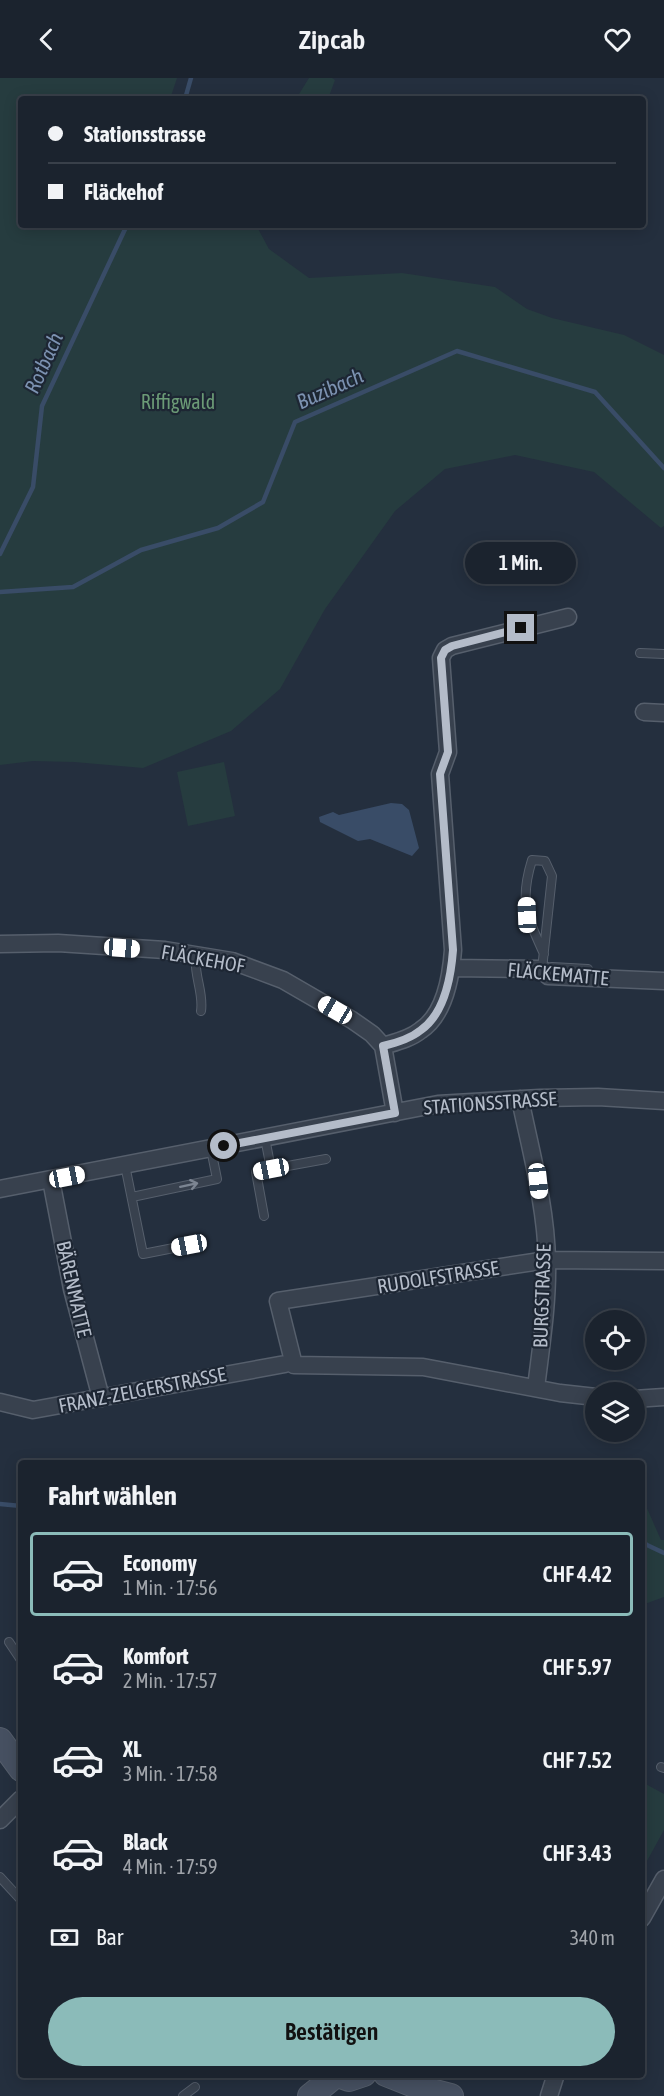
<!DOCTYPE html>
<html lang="de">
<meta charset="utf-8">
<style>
body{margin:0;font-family:"Asap Condensed",sans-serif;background:#282f3a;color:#f1f3f6;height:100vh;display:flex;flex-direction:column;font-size:22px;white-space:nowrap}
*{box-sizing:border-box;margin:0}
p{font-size:20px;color:#a0a4aa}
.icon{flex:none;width:33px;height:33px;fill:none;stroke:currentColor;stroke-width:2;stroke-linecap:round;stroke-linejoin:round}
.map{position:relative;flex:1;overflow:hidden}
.sheet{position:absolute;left:18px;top:1382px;width:627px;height:618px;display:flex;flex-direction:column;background:#1b232e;border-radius:6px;box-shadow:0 3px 15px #0003,0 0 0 2px #39404a}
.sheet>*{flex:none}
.top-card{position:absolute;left:18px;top:18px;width:628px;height:132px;border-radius:6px;box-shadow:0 3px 15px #0003,0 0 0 2px #39404a;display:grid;align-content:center;height:132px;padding:0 30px;background:#1b232e}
.buttons{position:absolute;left:585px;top:1232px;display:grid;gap:12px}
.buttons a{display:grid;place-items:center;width:60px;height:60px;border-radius:50%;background:#1b232e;box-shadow:0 3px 15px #0003,0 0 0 2px #39404a;font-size:30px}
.end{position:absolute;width:27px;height:27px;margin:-14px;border:8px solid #b4bcc9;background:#111;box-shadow:0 0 0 3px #111}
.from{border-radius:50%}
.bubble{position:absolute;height:42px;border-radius:21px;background:#1b232e;box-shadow:0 3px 15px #0003,0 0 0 2px #39404a;font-size:20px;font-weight:600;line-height:42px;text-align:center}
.car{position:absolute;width:18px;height:36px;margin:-18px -9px;border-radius:8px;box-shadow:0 0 4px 2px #0007;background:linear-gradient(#fff 24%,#345 0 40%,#fff 0 76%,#345 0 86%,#fff 0)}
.top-card b{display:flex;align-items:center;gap:21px;height:57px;font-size:22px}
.top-card b+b{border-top:2px solid #39404a}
.top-card i{width:15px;height:15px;background:#f1f3f6}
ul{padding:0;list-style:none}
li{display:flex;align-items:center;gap:18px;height:84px;margin:0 12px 9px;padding:0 18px;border:3px solid transparent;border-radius:6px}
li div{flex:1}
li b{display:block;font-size:22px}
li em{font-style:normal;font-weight:600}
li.on{border-color:#8bbbb9}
li>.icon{width:54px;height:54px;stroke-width:1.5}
h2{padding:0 30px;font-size:27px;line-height:72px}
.pay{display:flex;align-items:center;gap:15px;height:66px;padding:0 30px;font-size:22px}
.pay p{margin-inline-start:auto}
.primary-button{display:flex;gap:12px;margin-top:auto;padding:12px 30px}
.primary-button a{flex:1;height:69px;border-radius:36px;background:#8bbbb9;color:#111;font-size:24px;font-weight:600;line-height:69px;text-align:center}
header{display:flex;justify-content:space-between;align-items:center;height:78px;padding:0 30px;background:#1b232e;font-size:27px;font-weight:600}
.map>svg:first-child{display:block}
.green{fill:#263c3f}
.water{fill:#394c67}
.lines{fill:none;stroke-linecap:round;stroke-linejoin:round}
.stream{stroke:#394c67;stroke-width:4.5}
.lane-casing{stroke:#565f6c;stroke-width:10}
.street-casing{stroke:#565f6c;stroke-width:19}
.secondary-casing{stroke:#565f6c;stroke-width:26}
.lane{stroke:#38414e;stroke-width:8}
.street{stroke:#38414e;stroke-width:16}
.secondary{stroke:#465061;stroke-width:24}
.oneway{stroke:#7c8592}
.route{stroke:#b4bcc9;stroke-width:8}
.labels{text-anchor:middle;stroke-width:4.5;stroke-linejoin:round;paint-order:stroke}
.park-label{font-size:20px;fill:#6b9a76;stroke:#1d2633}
.street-label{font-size:20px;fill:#b4bcc9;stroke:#1d2633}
.water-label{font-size:21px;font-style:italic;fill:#7c92b1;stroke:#1d2633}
</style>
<header><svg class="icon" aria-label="back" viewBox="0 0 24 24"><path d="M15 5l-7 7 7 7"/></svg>Zipcab<svg class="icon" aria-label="heart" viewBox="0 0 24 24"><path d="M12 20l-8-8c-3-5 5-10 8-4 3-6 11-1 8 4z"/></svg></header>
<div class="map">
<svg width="664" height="2018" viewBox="0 0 664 2018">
<rect width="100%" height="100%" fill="#242f3e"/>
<path class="green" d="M0 0H177L170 21H21V147H256L269 171 309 200 402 195 495 209 527 231 552 240 624 257 664 277V448L661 450 594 394 515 377 445 391 395 433 325 531 280 611 231 653 143 690 74 684 33 683 0 687Z
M309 0H332L335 2 328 21H296Z
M224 684 235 738 188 748 177 694Z
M642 1419 661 1462H664V1519L642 1527Z
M642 1704 664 1716V1752L642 1792Z"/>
<path class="water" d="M391 725 402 726 409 732 419 770 412 778 370 761 358 763 320 744 319 739 333 734 339 737Z"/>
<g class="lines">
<path class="stream" d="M185 21 191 0
M0 476 33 409 42 328 127 147
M0 514 73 509 141 472 218 450 263 424 295 344 457 273 595 314 664 390
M0 1426 21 1428
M642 1463 647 1467 664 1475"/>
<defs>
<path id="lane" d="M640 575 664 576
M196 876C193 896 204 914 201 933
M544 876C527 838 519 824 532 782L545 783 552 798 542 891 552 889 588 891
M265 1060 271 1091 326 1081
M125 1087 143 1176 189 1167
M132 1119 217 1101 211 1071
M264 1138 256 1094 271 1091
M9 1564 21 1582
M661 1689 664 1690
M0 1799 21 1822
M183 2018 195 2009"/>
<path id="street" d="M644 634 664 635
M0 866 58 865 165 872 232 883 283 902 352 942 372 956 383 968 395 1035
M452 890 542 891 548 898 664 903
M383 968C396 964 410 961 421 952 445 936 451 899 453 872L440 696 448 674 441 580 445 572 452 568 568 539
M520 1021C531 1074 546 1128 547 1183 548 1225 541 1268 536 1310
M51 1102 72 1211 101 1320
M0 1111 438 1026 540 1020 598 1019 664 1023
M596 1319 560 1315 423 1289 294 1287 278 1223 547 1182 664 1183
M634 1321 664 1319
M0 1324 33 1332 285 1286
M0 1742 21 1721
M642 1840 664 1801
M549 2018 556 1996"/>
<path id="secondary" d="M0 1662 21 1691
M335 1996 349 2001 364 1996
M386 1996 424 2011 451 2018
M310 2018 336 1997"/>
</defs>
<use href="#lane" class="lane-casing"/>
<use href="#street" class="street-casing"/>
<use href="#secondary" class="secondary-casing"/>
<use href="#lane" class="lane"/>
<use href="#street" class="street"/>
<use href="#secondary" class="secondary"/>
</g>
<defs><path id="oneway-shaft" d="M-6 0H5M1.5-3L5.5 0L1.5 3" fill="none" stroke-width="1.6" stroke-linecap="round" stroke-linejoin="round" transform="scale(1.5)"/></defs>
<use class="oneway" href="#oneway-shaft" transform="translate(189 1107) rotate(-12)"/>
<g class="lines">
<path class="route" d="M224 1068 395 1035 383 968C396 965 410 961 421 952 445 935 451 899 453 872L440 696 448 674 441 580 445 572 452 568 521 550"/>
</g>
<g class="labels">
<g class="park-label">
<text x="178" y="331">Riffigwald</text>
</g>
<g class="street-label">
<text transform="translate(203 881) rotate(10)" y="7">FLÄCKEHOF</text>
<text transform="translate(558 896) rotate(5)" y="7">FLÄCKEMATTE</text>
<text transform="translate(490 1025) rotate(-4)" y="7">STATIONSSTRASSE</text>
<text transform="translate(438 1199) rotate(-9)" y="7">RUDOLFSTRASSE</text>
<text transform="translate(74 1211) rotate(77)" y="7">BÄRENMATTE</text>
<text transform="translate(542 1218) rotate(-88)" y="7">BURGSTRASSE</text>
<text transform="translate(142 1312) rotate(-11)" y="7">FRANZ-ZELGERSTRASSE</text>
</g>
<g class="water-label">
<text transform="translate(44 285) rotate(-66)" y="7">Rotbach</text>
<text transform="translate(330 311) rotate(-24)" y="7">Buzibach</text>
</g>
</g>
</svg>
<div class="buttons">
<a><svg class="icon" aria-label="locate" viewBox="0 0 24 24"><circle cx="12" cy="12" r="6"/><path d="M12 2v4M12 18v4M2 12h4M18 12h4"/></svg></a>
<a><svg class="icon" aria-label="layers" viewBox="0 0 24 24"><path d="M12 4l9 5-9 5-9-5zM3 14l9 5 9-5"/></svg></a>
</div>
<i class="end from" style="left:224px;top:1068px"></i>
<i class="end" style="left:521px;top:550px"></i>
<div class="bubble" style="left:465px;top:464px;width:111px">1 Min.</div>
<i class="car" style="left:527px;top:837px;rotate:358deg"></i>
<i class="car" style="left:122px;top:870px;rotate:94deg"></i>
<i class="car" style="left:335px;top:932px;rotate:300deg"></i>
<i class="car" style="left:271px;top:1091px;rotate:259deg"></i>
<i class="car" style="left:67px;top:1099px;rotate:79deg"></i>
<i class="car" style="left:538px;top:1103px;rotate:174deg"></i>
<i class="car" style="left:189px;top:1167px;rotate:259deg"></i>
<div class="top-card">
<b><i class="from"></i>Stationsstrasse</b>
<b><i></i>Fläckehof</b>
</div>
<section class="sheet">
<h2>Fahrt wählen</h2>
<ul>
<li class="on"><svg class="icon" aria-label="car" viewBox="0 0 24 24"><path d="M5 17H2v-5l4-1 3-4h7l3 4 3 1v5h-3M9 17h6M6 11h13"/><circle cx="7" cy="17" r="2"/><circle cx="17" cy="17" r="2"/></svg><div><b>Economy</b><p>1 Min. · 17:56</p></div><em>CHF 4.42</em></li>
<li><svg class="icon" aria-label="car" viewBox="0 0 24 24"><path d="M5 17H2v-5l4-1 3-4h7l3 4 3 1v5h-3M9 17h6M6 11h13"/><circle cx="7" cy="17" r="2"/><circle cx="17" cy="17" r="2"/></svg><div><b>Komfort</b><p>2 Min. · 17:57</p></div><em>CHF 5.97</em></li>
<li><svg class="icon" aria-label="car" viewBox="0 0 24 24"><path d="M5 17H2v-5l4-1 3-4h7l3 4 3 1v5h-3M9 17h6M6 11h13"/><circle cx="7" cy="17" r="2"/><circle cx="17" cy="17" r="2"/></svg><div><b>XL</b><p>3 Min. · 17:58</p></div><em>CHF 7.52</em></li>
<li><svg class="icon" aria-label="car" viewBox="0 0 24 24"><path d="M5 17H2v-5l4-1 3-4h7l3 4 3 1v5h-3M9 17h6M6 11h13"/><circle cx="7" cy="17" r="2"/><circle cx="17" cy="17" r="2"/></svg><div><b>Black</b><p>4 Min. · 17:59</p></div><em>CHF 3.43</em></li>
</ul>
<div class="pay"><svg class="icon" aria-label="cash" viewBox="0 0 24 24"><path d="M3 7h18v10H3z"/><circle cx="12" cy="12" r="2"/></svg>Bar<p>340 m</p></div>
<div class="primary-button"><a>Bestätigen</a></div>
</section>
</div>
